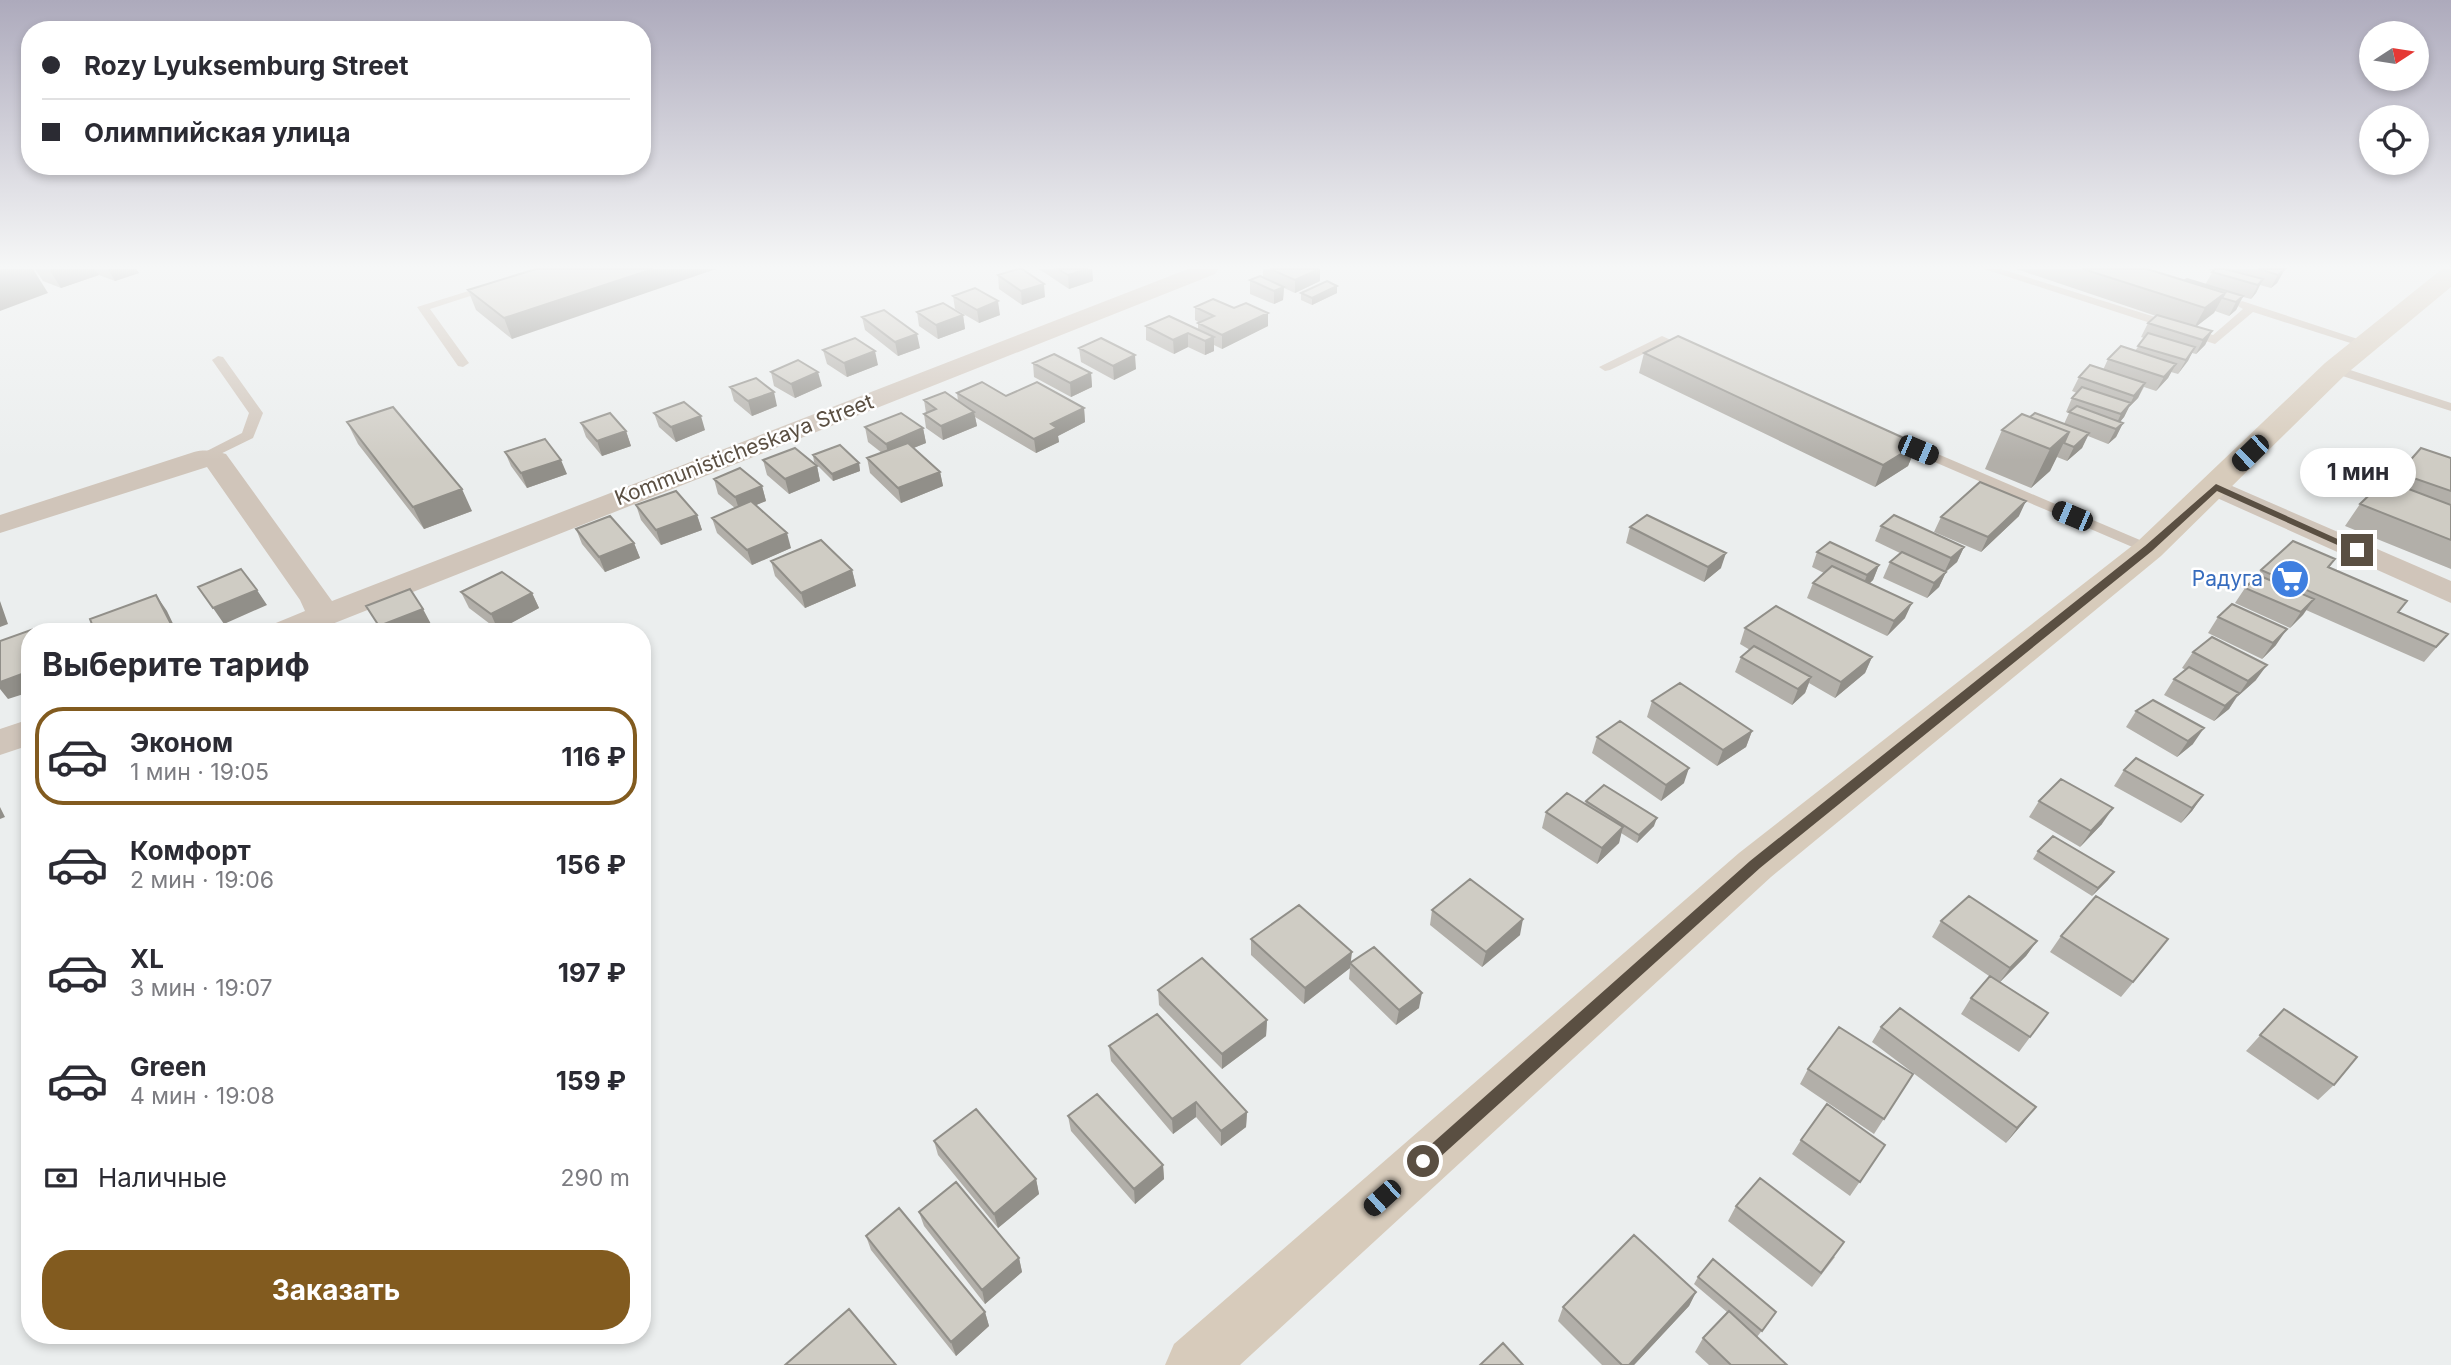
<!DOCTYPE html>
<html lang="ru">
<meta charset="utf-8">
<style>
body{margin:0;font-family:Inter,sans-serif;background:#f7f7f7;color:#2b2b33;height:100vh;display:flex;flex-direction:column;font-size:26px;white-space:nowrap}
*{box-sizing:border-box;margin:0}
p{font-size:23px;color:#7c7c81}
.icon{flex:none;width:38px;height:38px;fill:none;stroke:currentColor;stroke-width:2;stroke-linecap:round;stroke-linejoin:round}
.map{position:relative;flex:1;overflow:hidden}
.panel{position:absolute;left:21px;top:623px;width:630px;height:721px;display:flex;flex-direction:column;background:#fff;border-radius:28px;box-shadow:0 4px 10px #0003}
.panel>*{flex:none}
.hud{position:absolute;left:21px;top:21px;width:630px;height:154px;border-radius:28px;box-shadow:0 4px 10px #0003;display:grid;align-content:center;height:154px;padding:0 21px;background:#fff}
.needle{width:46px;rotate:78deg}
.buttons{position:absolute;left:2359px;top:21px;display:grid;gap:14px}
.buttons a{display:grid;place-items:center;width:70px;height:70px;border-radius:50%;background:#fff;box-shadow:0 4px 10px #0003;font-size:35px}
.end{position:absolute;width:32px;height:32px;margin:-16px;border:9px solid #5a4f42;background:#fff;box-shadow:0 0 0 4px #fff}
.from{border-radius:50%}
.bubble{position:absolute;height:49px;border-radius:24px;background:#fff;box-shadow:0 4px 10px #0003;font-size:23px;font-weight:700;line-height:49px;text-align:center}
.car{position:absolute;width:21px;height:42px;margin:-21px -10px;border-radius:9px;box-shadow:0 0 5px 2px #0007;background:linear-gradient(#222 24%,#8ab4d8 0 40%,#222 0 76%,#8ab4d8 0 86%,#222 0)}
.hud b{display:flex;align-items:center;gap:24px;height:66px;font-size:26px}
.hud b+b{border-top:2px solid #e1e1e2}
.hud i{width:18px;height:18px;background:#2b2b33}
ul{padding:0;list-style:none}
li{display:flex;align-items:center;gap:21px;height:98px;margin:0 14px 10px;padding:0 7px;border:4px solid transparent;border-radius:28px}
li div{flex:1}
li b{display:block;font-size:26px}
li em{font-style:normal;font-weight:700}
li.current{border-color:#825b1f}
li>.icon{width:63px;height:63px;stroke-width:1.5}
h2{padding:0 21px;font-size:32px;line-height:84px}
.pay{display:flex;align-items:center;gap:18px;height:77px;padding:0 21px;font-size:26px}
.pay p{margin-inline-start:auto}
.primary-button{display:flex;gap:14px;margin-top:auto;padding:14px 21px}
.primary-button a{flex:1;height:80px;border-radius:28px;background:#825b1f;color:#fff;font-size:28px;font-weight:700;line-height:80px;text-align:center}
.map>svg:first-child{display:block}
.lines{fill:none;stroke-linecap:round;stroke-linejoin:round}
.lane{fill:#d0c5ba;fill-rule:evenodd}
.street{fill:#d0c5ba;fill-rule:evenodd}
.secondary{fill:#d7cbbb;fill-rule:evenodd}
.wall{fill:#b2afa9}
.shaded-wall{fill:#918f89}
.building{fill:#cfccc4;stroke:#918f89;stroke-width:2}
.route{fill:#5a4f42}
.labels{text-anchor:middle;stroke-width:5;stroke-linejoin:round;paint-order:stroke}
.street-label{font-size:21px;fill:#5a4f42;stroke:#fff}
.shop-label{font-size:21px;fill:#366cbe;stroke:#fff;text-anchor:end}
</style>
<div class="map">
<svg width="2451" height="1365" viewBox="0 0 2451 1365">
<rect width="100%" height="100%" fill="#ebeeee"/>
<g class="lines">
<path class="lane" d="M1984 269H2001L2213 335 2243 309 2236 305 2242 301 2373 344 2371 347H2363L2253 312 2215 344Z
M488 285 498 287 430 309 469 363 463 367 458 366 417 307Z
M1662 336 1693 350 1687 354 1662 345 1610 370 1605 371 1599 367Z
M218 356 223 357 263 413 253 438 204 462 197 458 199 455 242 433 249 413 212 360Z
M2335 365 2451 403V411L2330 372 2329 369Z
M1893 435 2154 546 2157 549 2154 552H2144L1888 442V436Z"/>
<path class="street" d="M1188 269H1218L1215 274 312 632H266L271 625 305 611 300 600 207 467 0 533V515L194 452C206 449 214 451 226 454L332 601Z
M2216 479 2451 581V603L2206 493 2202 487 2206 481Z
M30 719V745L0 755V729Z"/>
<path class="secondary" d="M2442 269H2451V287L2345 375 2161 556 1771 877 1240 1365H1165L1174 1344 1739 853 2137 542 2325 363Z"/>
</g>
<path class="wall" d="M35 269H136L139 273 115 281 99 275 61 288 43 281Z
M536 269 512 339 476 310 468 290Z
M1039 269H1092L1093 281 1069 289Z
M1263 269H1320V281L1295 293 1284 288 1283 300 1274 304 1250 294V280L1263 277Z
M2016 269H2147L2185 280 2205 285 2213 271 2208 269H2285L2277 283 2271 288 2260 285 2256 293 2251 299 2243 297 2236 310 2229 316 2215 311 2196 327 2212 331 2205 345 2196 354 2192 353 2178 374 2171 372 2168 378 2156 391 2144 387 2138 398 2129 407 2124 417 2120 422 2123 423 2116 437 2108 444 2088 436 2082 448 2067 461 2057 457 2050 471 2031 488 1985 469 2002 430 2030 417 2064 424 2069 413 2066 412 2072 398 2077 393 2072 391 2079 377 2103 370 2108 359 2135 351 2144 338 2141 337 2148 323 2156 316Z
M998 275 1045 297 1022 305 999 289Z
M1301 293H1337L1312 305 1301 300Z
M953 296 1000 315 979 323 955 309Z
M1195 307 1268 326 1222 349 1214 345V351L1205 355 1188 347 1174 354 1146 340V326L1198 329V323H1200L1195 320Z
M917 312 963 315 965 329 938 339 919 326Z
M862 317 920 348 898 356 865 330Z
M1079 348 1136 369 1114 380 1081 362Z
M823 350 878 365 847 377 827 364Z
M1644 353 1917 444 1908 466 1875 487 1639 373Z
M1033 363 1091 373 1092 387 1071 397 1034 377Z
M771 372 822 386 795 398 774 386Z
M730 387 777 406 752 416 734 401Z
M957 393 1006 396 1084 408 1085 422 1058 436 1059 442 1036 453 975 417 977 426 943 440 926 428 924 414 926 413 924 400 958 401Z
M654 413 705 430 676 442 659 427Z
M347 422 472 511 424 529 358 444Z
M581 423 626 431 631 446 602 456 586 437Z
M865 427 923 428 926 443 913 448 940 472 943 486 901 503 870 473 867 458 882 453 868 442Z
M505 452 567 474 527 488 511 466Z
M813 455 859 463 860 471 833 481 814 462Z
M2451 458V569L2345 526 2360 504 2392 483 2399 473Z
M763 460 817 466 820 481 789 494 767 475Z
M714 479 762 486 766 501 756 505 791 548 752 565 717 533 712 518 735 508 718 494Z
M636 505 697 515 702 530 661 545 641 520Z
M2019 516 1981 552 1934 532 1941 517Z
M1881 526 1964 547 1957 562 1946 572 1939 587 1927 598 1883 578 1890 562 1900 553 1875 541Z
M1630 527 1721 568 1704 582 1626 543Z
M576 529 634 543 640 558 605 572 582 544Z
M1817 552 1879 565 1873 580 1870 583 1905 618 1887 636 1807 598 1813 583 1824 573 1812 567Z
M2335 559 2329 568 2407 601 2399 612 2448 634 2424 662 2306 610 2290 628 2235 603 2245 588 2258 575 2261 570Z
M771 561 852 570 856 586 805 608 775 576Z
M461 592 532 593 539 608 498 630 469 608Z
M2218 617 2276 645 2262 659 2208 633Z
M1745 628 1872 657 1865 673 1835 698 1809 683 1805 693 1792 705 1735 672 1741 657 1750 650 1740 644Z
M2193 652 2256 680 2237 697 2229 709 2214 721 2164 695 2174 679 2186 670 2182 668Z
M1652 701 1752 731 1746 747 1717 766 1647 717Z
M2136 711 2193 744 2177 757 2126 727Z
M1597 737 1684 783 1661 801 1592 753Z
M2124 770 2203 795 2192 811 2181 823 2114 786Z
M1586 801 1654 826 1637 843 1621 833 1619 843 1597 864 1542 828 1546 812 1585 804Z
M2039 801 2102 824 2080 847 2029 817Z
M2038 851 2108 880 2092 896 2033 859Z
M1432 910 1520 935 1482 967 1430 925Z
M1941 921 2037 941 2026 956 2000 982 2048 1013 2019 1052 1961 1014 1971 998 1989 976 1932 937Z
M2061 936 2156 955 2121 997 2050 952Z
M1251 939 1351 963 1419 1008 1396 1025 1349 979 1350 968 1304 1004 1251 955Z
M1158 990 1267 1020 1266 1036 1222 1069 1159 1005Z
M2284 1009 2334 1085 2318 1100 2246 1051Z
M1881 1027 2024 1122 2006 1143 1872 1042Z
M1109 1046 1247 1112 1246 1127 1221 1146 1196 1117 1173 1134 1111 1061Z
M1808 1069 1913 1074 1874 1134 1800 1084Z
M1068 1116 1163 1165 1164 1179 1135 1204 1071 1131Z
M1801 1140 1885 1145 1850 1196 1792 1154Z
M934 1141 1036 1179 1039 1194 998 1228 938 1155Z
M1736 1206 1835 1257 1812 1287 1728 1221Z
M919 1212 1019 1258 1022 1272 985 1304 924 1226Z
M866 1236 985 1312 989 1326 956 1356 871 1250Z
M1698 1277 1776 1312 1757 1337 1787 1365H1709L1695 1352 1703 1338 1727 1312 1694 1284Z
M1696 1292 1689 1306 1634 1365H1602L1558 1321 1563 1307Z"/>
<path class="shaded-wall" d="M0 269H33L48 293 0 311Z
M49 269H95L99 275 61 288Z
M108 269H136L139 273 115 281Z
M653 269H716L512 339 504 318Z
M1088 269H1092L1093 281 1069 289 1068 275Z
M1319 269H1320V281L1295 293V280Z
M2285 269 2277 283 2271 288 2278 275Z
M2263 279 2256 293 2251 299 2258 285Z
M1044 284 1045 297 1022 305 1021 291Z
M1337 286V293L1312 305V298Z
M1284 287 1283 300 1274 304V291Z
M2225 293 2214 313 2194 328 2205 308Z
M2243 296 2236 310 2229 316 2236 302Z
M998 301 1000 315 979 323 977 310Z
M1268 313V326L1222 349V335Z
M963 315 965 329 938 339 936 325Z
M2212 331 2205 345 2196 354 2203 340Z
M1188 333V347L1174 354 1173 340Z
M917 334 920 348 898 356 895 342Z
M1214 337V351L1205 355V341Z
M2195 347 2188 361 2178 374 2186 360Z
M875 351 878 365 847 377 844 363Z
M1135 355 1136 369 1114 380 1113 366Z
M2176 364 2168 378 2156 391 2164 377Z
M818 372 822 386 795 398 791 384Z
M1091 373 1092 387 1071 397 1070 383Z
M2145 383 2138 398 2129 407 2124 417 2114 429 2121 414 2129 406 2134 396Z
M774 392 777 406 752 416 748 401Z
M1084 408 1085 422 1058 436 1059 442 1036 453 1034 439 1051 424Z
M974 412 977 426 943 440 941 426Z
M701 416 705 430 676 442 671 427Z
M2123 423 2116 437 2108 444 2116 429Z
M923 428 926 443 889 458 886 444Z
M626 431 631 446 602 456 597 441Z
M2069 432 2050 471 2031 488 2050 449Z
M2089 433 2082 448 2067 461 2074 447Z
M1917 444 1908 466 1875 487 1883 465Z
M561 460 567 474 527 488 521 473Z
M859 463 860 471 833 481 832 474Z
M817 466 820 481 789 494 785 479Z
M940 472 943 486 901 503 898 488Z
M762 486 766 501 740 512 735 497Z
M462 489 472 511 424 529 413 507Z
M2026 501 2019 516 1981 552 1988 537Z
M697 515 702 530 661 545 656 530Z
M787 533 791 548 752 565 747 550Z
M634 543 640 558 605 572 599 557Z
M1964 547 1957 562 1944 573 1951 558Z
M1726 553 1721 568 1704 582 1708 567Z
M1879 565 1873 580 1861 591 1867 575Z
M852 570 856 586 805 608 801 593Z
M1946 572 1939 587 1927 598 1934 583Z
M257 590 267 605 224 624 213 608Z
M532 593 539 608 498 630 491 614Z
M156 595 167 611 177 632H150Z
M2314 599 2303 615 2290 628 2301 612Z
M0 601 8 624 0 627Z
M1912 603 1905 618 1887 636 1894 621Z
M423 609 431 624 413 632H382L379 626Z
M2287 629 2276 645 2262 659 2273 643Z
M1872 657 1865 673 1835 698 1841 682Z
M2267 665 2256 680 2237 697 2248 681Z
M30 671V692L8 699 0 689V682Z
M1811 677 1805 693 1792 705 1798 689Z
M2239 693 2229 709 2214 721 2225 706Z
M2204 728 2193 744 2177 757 2188 741Z
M1752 731 1746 747 1717 766 1723 750Z
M1689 768 1684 783 1661 801 1666 785Z
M2203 795 2192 811 2181 823 2192 808Z
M0 807 5 817 0 819Z
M2113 808 2102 824 2080 847 2091 831Z
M1657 818 1654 826 1637 843 1639 835Z
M1623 827 1619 843 1597 864 1602 848Z
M2114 872 2108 880 2092 896 2098 888Z
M1523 919 1520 935 1482 967 1486 952Z
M2037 941 2026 956 1999 983 2010 968Z
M1352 952 1350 968 1304 1004 1305 988Z
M1422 993 1419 1008 1396 1025 1399 1010Z
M1267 1020 1266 1036 1222 1069V1054Z
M1196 1102V1117L1173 1134 1172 1119Z
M2036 1107 2024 1122 2006 1143 2017 1128Z
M1247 1112 1246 1127 1221 1146V1131Z
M1163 1165 1164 1179 1135 1204 1134 1189Z
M1036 1179 1039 1194 998 1228 994 1214Z
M1019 1258 1022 1272 985 1304 982 1290Z
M1696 1292 1689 1306 1634 1365H1629Z
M985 1312 989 1326 956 1356 951 1342Z"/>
<path class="building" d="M536 269H653L504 318 468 290Z
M1018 269H1022L1044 284 1021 291 998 275Z
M1058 269H1088L1068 275Z
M1270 269H1319L1295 280Z
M2083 269H2147L2225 293 2205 308Z
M2215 269H2225L2263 279 2258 285 2212 272Z
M2259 269H2285L2278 275Z
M1260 276 1284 287 1274 291 1250 280Z
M2187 279 2243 296 2236 302 2222 298 2225 293 2185 280Z
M1327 281 1337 286 1312 298 1301 293Z
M975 288 998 301 977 310 953 296Z
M1213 299 1234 308 1246 303 1268 313 1222 335 1198 323 1214 316 1195 307Z
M943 303 963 315 936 325 917 312Z
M884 310 917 334 895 342 862 317Z
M2157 315 2212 331 2203 340 2148 323Z
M1169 316 1214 337 1205 341 1188 333 1173 340 1146 326Z
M2148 333 2195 347 2186 360 2138 346Z
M1678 336 1917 444 1883 465 1644 353Z
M855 338 875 351 844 363 823 350Z
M1101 338 1135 355 1113 366 1079 348Z
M2121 346 2176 364 2164 377 2108 359Z
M1054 354 1091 373 1070 383 1033 363Z
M798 360 818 372 791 384 771 372Z
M2090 365 2145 383 2134 396 2079 377Z
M756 378 774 392 748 401 730 387Z
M982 382 1006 396 1037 382 1084 408 1051 424 1057 428 1034 439 957 393Z
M2082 387 2131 403 2121 414 2072 398Z
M945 392 974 412 941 426 924 414 936 409 924 400Z
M684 402 701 416 671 427 654 413Z
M2077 406 2123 423 2116 429 2069 412Z
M393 407 462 489 413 507 347 422Z
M610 413 626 431 597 441 581 423Z
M901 413 923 428 886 444 865 427Z
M2035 413 2089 433 2074 447 2064 443 2069 432 2030 417Z
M2022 414 2069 432 2050 449 2002 430Z
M545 439 561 460 521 473 505 452Z
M908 443 940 472 898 488 867 458Z
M840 445 859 463 832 474 813 455Z
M795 448 817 466 785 479 763 460Z
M2421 448 2451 458V491L2399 473Z
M740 468 762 486 735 497 714 479Z
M2385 480 2451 505V540L2360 504Z
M1980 482 2026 501 1988 537 1941 517Z
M676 491 697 515 656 530 636 505Z
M751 501 787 533 747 550 712 518Z
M1647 515 1726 553 1708 567 1630 527Z
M1894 515 1964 547 1951 558 1881 526Z
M610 516 634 543 599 557 576 529Z
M821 540 852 570 801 593 771 561Z
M2293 541 2335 559 2328 567 2407 601 2398 612 2448 634 2436 647 2261 570Z
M1830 542 1879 565 1867 575 1817 552Z
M1902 552 1946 572 1934 583 1890 562Z
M1832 566 1912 603 1894 621 1813 583Z
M241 569 257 590 213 608 198 587Z
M502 572 532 593 491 614 461 592Z
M2258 575 2314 599 2301 612 2245 588Z
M410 589 423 609 379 626 366 606Z
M156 595 171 624 150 632H95L90 619Z
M2232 604 2287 629 2273 643 2218 617Z
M1776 606 1872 657 1841 682 1745 628Z
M42 626 43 632H30V671L0 682V641Z
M2212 637 2267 665 2248 681 2193 652Z
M1754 646 1811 677 1798 689 1741 657Z
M2189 667 2239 693 2225 706 2174 679Z
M1680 683 1752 731 1723 750 1652 701Z
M2153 700 2204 728 2188 741 2136 711Z
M1620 721 1689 768 1666 785 1597 737Z
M2136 758 2203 795 2192 808 2124 770Z
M2061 779 2113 808 2091 831 2039 801Z
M1604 785 1657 818 1639 835 1586 801Z
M1567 793 1623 827 1602 848 1546 812Z
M2053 836 2114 872 2098 888 2038 851Z
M1470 879 1523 919 1486 952 1432 910Z
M1969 896 2037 941 2010 968 1941 921Z
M2096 896 2168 939 2133 982 2061 936Z
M1299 905 1352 952 1305 988 1251 939Z
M1374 947 1422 993 1399 1010 1350 963Z
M1202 958 1267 1020 1222 1054 1158 990Z
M1990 976 2048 1013 2030 1037 1971 998Z
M1900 1008 2036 1107 2017 1128 1881 1027Z
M2284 1009 2357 1057 2334 1085 2260 1035Z
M1157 1014 1247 1112 1221 1131 1196 1102 1172 1119 1109 1046Z
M1839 1027 1913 1074 1884 1119 1808 1069Z
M1097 1094 1163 1165 1134 1189 1068 1116Z
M1827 1104 1885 1145 1860 1182 1801 1140Z
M976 1109 1036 1179 994 1214 934 1141Z
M1760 1178 1844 1242 1821 1273 1736 1206Z
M956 1182 1019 1258 982 1290 919 1212Z
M899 1208 985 1312 951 1342 866 1236Z
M1634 1235 1696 1292 1629 1365H1622L1563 1307Z
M1713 1259 1776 1312 1762 1331 1698 1277Z
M849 1309 896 1365H785Z
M1729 1311 1787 1365H1731L1703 1338Z
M1503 1343 1523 1365H1480Z"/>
<linearGradient id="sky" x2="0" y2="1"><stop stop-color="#adaabc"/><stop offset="0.58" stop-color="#f6f7f7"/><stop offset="1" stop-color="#f6f7f7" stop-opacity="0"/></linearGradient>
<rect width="2451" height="460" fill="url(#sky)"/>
<path class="route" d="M2216 484 2362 550 2353 552 2217 491 2152 551 1760 868 1429 1167 1423 1169 1418 1167 1415 1161 1418 1156 1750 861 2145 546Z"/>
<defs>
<symbol id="supermarket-disc" viewBox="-11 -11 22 22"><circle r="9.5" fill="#3f7fe0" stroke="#fff"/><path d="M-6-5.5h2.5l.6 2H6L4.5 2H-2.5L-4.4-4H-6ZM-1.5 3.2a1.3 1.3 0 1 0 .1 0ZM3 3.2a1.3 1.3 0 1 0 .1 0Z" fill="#fff"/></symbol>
</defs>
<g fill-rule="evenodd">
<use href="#supermarket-disc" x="2268" y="557" width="44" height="44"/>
</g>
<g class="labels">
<g class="street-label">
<text transform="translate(744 450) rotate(-21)" y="7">Kommunisticheskaya Street</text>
</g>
<g class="shop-label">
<text x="2263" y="586">Радуга</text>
</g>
</g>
</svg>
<div class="buttons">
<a><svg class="needle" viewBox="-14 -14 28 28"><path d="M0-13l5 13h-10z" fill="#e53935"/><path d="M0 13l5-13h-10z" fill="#7c7c81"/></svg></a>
<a><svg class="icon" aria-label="locate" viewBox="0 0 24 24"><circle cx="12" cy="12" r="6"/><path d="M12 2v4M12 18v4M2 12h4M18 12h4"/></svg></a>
</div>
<i class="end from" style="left:1423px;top:1161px"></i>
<i class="end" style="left:2357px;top:550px"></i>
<div class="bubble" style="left:2300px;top:448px;width:116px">1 мин</div>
<i class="car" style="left:1918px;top:450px;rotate:113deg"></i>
<i class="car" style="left:2250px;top:453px;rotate:226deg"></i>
<i class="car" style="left:2072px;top:516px;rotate:293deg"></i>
<i class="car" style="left:1382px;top:1198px;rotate:228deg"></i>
<div class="hud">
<b><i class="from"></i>Rozy Lyuksemburg Street</b>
<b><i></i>Олимпийская улица</b>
</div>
<section class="panel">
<h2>Выберите тариф</h2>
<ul>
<li class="current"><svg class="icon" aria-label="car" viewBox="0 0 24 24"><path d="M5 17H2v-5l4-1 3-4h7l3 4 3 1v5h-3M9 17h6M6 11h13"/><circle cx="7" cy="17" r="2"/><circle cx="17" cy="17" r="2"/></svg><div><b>Эконом</b><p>1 мин · 19:05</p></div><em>116 ₽</em></li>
<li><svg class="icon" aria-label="car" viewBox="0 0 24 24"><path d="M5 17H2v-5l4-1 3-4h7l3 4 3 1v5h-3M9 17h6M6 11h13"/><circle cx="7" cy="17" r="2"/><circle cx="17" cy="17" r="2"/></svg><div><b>Комфорт</b><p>2 мин · 19:06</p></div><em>156 ₽</em></li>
<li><svg class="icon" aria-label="car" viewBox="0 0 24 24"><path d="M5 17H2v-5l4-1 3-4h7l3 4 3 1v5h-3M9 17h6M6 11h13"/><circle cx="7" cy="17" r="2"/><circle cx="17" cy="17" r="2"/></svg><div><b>XL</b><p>3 мин · 19:07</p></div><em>197 ₽</em></li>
<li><svg class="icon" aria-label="car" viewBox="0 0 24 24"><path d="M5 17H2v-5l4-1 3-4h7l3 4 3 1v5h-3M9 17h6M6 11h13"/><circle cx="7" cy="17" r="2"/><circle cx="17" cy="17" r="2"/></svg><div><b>Green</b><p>4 мин · 19:08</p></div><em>159 ₽</em></li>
</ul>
<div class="pay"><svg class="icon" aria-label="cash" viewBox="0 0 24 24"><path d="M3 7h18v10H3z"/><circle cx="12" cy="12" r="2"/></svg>Наличные<p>290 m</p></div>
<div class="primary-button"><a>Заказать</a></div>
</section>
</div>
